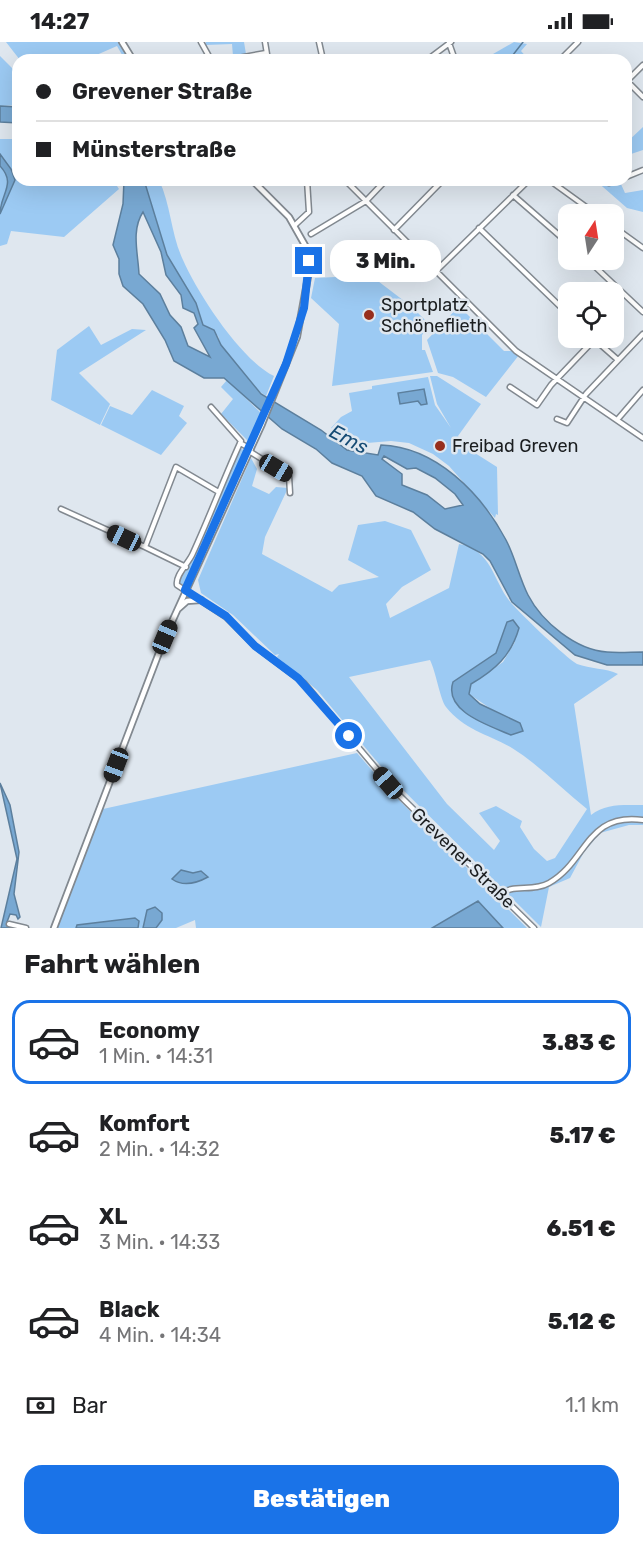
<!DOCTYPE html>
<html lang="de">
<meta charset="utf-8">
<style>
body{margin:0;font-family:Rubik,sans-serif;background:#f2f2f2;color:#202124;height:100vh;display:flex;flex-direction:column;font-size:22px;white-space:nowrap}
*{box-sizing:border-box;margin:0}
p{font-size:20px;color:#757577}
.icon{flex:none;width:33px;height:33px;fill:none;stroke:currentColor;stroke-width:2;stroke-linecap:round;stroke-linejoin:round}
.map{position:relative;height:886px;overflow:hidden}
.sheet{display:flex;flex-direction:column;background:#fff;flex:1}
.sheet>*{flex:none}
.top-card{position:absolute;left:12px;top:12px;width:620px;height:132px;border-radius:18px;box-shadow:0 6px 24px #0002;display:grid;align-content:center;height:132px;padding:0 24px;background:#fff}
.needle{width:39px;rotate:12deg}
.fabs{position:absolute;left:558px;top:162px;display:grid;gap:12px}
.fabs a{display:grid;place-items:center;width:66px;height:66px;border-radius:12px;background:#fff;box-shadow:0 6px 24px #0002;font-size:30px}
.end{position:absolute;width:27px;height:27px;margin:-14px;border:8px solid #1a73e8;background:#fff;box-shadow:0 0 0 3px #fff}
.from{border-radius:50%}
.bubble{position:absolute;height:42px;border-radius:18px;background:#fff;box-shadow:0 6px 24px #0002;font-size:20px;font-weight:800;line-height:42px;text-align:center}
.car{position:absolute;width:18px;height:36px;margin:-18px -9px;border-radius:8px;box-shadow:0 0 4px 2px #0007;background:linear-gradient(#222 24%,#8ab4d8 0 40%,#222 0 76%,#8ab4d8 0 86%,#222 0)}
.top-card b{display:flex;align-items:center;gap:21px;height:57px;font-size:22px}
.top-card b+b{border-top:2px solid #e0e0e0}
.top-card i{width:15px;height:15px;background:#202124}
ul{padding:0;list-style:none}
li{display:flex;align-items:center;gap:18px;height:84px;margin:0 12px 9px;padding:0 12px;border:3px solid transparent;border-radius:18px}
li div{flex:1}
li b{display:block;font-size:22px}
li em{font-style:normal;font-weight:800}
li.current{border-color:#1a73e8}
li>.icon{width:54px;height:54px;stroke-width:1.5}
h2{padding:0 24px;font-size:27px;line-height:72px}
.pay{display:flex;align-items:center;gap:15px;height:66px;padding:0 24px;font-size:22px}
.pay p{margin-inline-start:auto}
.action{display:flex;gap:12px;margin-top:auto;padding:12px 24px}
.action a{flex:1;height:69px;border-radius:18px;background:#1a73e8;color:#fff;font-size:24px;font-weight:800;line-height:69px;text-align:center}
.status{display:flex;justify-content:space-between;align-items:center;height:42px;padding:0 30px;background:#fff;direction:ltr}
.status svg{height:16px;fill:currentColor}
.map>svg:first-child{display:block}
.green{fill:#9ccaf3;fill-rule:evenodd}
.water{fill:#78a8d2;stroke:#5c7f9d;stroke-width:1.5;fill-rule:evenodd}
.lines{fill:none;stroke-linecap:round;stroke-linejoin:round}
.stream{stroke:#5c7f9d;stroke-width:1.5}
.minor-casing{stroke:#828990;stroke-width:7}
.major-casing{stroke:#828990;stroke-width:8}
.minor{stroke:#fff;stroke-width:4}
.major{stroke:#fff;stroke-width:4.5}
.route{stroke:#1a73e8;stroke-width:8}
.poi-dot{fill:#972e1c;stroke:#dfe7ef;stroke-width:2}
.labels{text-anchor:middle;stroke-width:5;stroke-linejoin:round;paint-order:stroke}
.poi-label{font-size:18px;fill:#1b1e20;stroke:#dfe7ef;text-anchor:start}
.street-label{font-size:18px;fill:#1b1e20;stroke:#dfe7ef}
.water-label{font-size:20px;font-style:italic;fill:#154b74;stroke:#dfe7ef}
</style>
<div class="status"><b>14:27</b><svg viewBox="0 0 49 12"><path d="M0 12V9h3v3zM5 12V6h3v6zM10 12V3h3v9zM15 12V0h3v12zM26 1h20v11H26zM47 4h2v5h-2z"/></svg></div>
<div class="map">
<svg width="643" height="886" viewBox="0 0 643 886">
<rect width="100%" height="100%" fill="#dfe7ef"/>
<path class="green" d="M6 0H119L130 18H125L117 4 85 18H20Z
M206 0H244L246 12 233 14 232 2 205 3Z
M514 0 527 2 521 9 529 18H496L493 12Z
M0 14 18 32V63L0 64Z
M643 85V108L631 112 626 107V101Z
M0 97H18V138H113L119 147 64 195 11 189 7 202 0 204V172L15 138 11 127 0 112Z
M0 124C13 137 8 150 0 165Z
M144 138H159C171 163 171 193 183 218 198 252 241 318 274 334L266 354 254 346 221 303 218 294 203 283 167 213Z
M595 138 606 142 613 141 616 144 620 140 625 151 643 148V170L627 166Z
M353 220 412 265 430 283 422 293V308H425L433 330 332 344 339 282 311 256 315 236 335 235Z
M459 264 504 309H515L519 313 486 355 453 335 438 331 427 298Z
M89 284 101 303 132 287 146 288 79 331 110 362 100 383 51 358 57 308Z
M430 334H437L481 362 458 394 467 406 497 425 498 473 496 472 495 476 449 424 433 412 409 401 391 399 355 402 331 386 341 375 352 369 349 351 372 347V344L428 335 435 363 451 386 437 362Z
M227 338 261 371 248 399 221 372 233 357 221 345Z
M152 348 184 364 179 374 187 381 161 413 101 383 110 364 132 373Z
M240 406 245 409 185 542H181L179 540 191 520Z
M251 416 257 427 252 444 269 452 276 445 288 446 265 495 262 512 332 550 339 543 379 535 348 518 358 483 385 479 411 488 431 528 402 545 386 562 390 576 449 546 459 502C493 508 493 541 512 562 523 574 565 615 577 622 590 627 606 626 618 632L574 662 591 773C606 761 624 763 643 763V783H629L600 791 584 810 570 836 549 845 541 885 389 734 317 648 277 615 279 612 275 613 233 573 201 551 198 538ZM507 580 515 600 503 620 471 642 469 652 503 675H513L476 677 460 635 496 611ZM430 618C436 630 440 657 446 665 464 688 488 692 512 706 538 722 562 747 587 767L555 816 547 819 534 807 520 785 522 779 496 764 479 771 500 799 494 808 447 762 349 635Z
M357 711 392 751 527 886H503L478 859 432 886H196L195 878 176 886H57L103 767Z"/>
<path class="water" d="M0 64 18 65V81L0 80Z
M0 112 11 127 15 138 0 172C0 152 17 142 0 124Z
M124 138H144L167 213 196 261 203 283 214 288 221 303 261 352 321 388 347 408 378 413 381 403C436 405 481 451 506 498 515 515 519 535 528 553 542 580 576 608 607 610 618 611 631 610 643 610V623H607L575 613 512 560 490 519 483 512 435 487 413 470 376 454 362 434 332 421 316 407 282 387 224 336H204L174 319 165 298 143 262 123 244 119 232V217L113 203 123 162ZM143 170 161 210 166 233 181 253 183 266 194 271 198 282 194 286 210 315 188 304 181 285 170 273 160 252 139 232C138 211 131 188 143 170ZM384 414 407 427 416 426 435 436 455 452 463 463 445 467 427 453 402 443V432L382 417Z
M424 347 427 362 421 363 418 359 400 362 398 351Z
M513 578 519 586C511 614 495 628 471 642L469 652 480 662 520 681 523 689 511 693C491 684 443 670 453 640L496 611 507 580Z
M0 741 10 763 19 810 14 852 20 875 18 877 16 873 10 872 7 880 10 886H1L17 817Z
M181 828 193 831 201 829 208 835C197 841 183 845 172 837Z
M478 859 503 886H432Z
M155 865 162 871V878L156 886H143L147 868Z
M135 876 139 879 138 886H76L77 883Z"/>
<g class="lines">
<path class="stream" d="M509 18 523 0"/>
<defs>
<path id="minor" d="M201 0 211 18
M265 0 268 18
M319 0 323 18
M449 1 455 18
M227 18 266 11
M427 18 451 0
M560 18 578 0
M627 39 643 55
M626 40 643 23
M626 135 643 128
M345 138 516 309 643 396
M549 138 596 172
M598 138 600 140
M609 141 617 138
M513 153 568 201
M295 183 309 170 307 138
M614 185 643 206
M479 186 568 272
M394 188 443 138
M311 192 366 159 386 138
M588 218 643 270
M436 229 529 138
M593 296 618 318
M510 345 537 363 551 343 595 297
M211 365 241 399C224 436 210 474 193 511 189 521 175 533 177 543L226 575 255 604 304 641 396 750 534 886
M557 377 567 381 586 352 643 292
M617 378 643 348
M240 401 251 407
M249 409 289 434 290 451
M61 467 145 505
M186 525 145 505 176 425 217 449
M500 852C512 842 534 850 549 841 587 820 586 770 643 778
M9 882 26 886"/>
<path id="major" d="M122 0 133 18
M178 567 187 559 201 558
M54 886 165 595 262 382 297 295 308 235 306 205 289 175 252 138"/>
</defs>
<use href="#minor" class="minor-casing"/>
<use href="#major" class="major-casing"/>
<use href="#minor" class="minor"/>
<use href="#major" class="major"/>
</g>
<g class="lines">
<path class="route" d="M309 219 304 266 286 322 185 548 226 574 255 604 298 636 349 694"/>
</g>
<g class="poi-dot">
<circle cx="369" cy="273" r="6"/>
<circle cx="440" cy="404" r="6"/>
</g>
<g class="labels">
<g class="poi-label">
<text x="381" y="269">Sportplatz<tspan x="381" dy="21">Schöneflieth</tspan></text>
<text x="452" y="410">Freibad Greven</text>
</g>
<g class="street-label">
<text transform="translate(463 816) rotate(44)" y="6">Grevener Straße</text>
</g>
<g class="water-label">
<text transform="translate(349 397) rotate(28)" y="7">Ems</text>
</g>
</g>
</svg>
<div class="fabs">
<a><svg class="needle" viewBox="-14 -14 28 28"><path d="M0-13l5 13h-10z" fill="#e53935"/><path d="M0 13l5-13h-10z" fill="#757577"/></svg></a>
<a><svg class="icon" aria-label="locate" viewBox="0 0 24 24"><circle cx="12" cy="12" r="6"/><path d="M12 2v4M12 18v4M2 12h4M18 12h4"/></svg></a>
</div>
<i class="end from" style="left:349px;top:694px"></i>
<i class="end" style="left:309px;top:219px"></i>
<div class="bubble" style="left:330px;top:198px;width:111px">3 Min.</div>
<i class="car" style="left:276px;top:426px;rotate:121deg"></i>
<i class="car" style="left:124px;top:496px;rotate:295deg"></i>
<i class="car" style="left:165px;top:595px;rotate:23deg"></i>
<i class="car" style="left:116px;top:723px;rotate:201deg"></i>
<i class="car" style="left:388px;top:741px;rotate:319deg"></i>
<div class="top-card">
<b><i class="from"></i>Grevener Straße</b>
<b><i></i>Münsterstraße</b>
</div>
</div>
<section class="sheet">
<h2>Fahrt wählen</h2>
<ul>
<li class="current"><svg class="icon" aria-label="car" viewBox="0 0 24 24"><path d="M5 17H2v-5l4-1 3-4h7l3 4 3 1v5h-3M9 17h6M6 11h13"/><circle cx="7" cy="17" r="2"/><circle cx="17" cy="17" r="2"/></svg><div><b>Economy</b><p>1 Min. · 14:31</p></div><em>3.83 €</em></li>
<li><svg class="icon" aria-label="car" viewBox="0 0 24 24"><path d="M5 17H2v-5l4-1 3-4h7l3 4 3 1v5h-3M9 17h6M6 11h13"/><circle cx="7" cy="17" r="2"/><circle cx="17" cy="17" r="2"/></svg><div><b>Komfort</b><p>2 Min. · 14:32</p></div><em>5.17 €</em></li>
<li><svg class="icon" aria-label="car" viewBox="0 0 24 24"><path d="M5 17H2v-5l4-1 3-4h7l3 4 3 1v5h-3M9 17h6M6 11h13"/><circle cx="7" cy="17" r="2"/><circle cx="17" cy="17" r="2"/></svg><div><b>XL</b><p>3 Min. · 14:33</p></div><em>6.51 €</em></li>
<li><svg class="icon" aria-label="car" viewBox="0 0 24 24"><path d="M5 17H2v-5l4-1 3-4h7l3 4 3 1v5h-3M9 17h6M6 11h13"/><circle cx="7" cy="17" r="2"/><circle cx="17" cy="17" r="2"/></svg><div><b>Black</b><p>4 Min. · 14:34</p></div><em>5.12 €</em></li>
</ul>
<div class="pay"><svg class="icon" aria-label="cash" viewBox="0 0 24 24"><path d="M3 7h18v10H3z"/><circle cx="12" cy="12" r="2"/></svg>Bar<p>1.1 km</p></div>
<div class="action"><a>Bestätigen</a></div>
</section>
